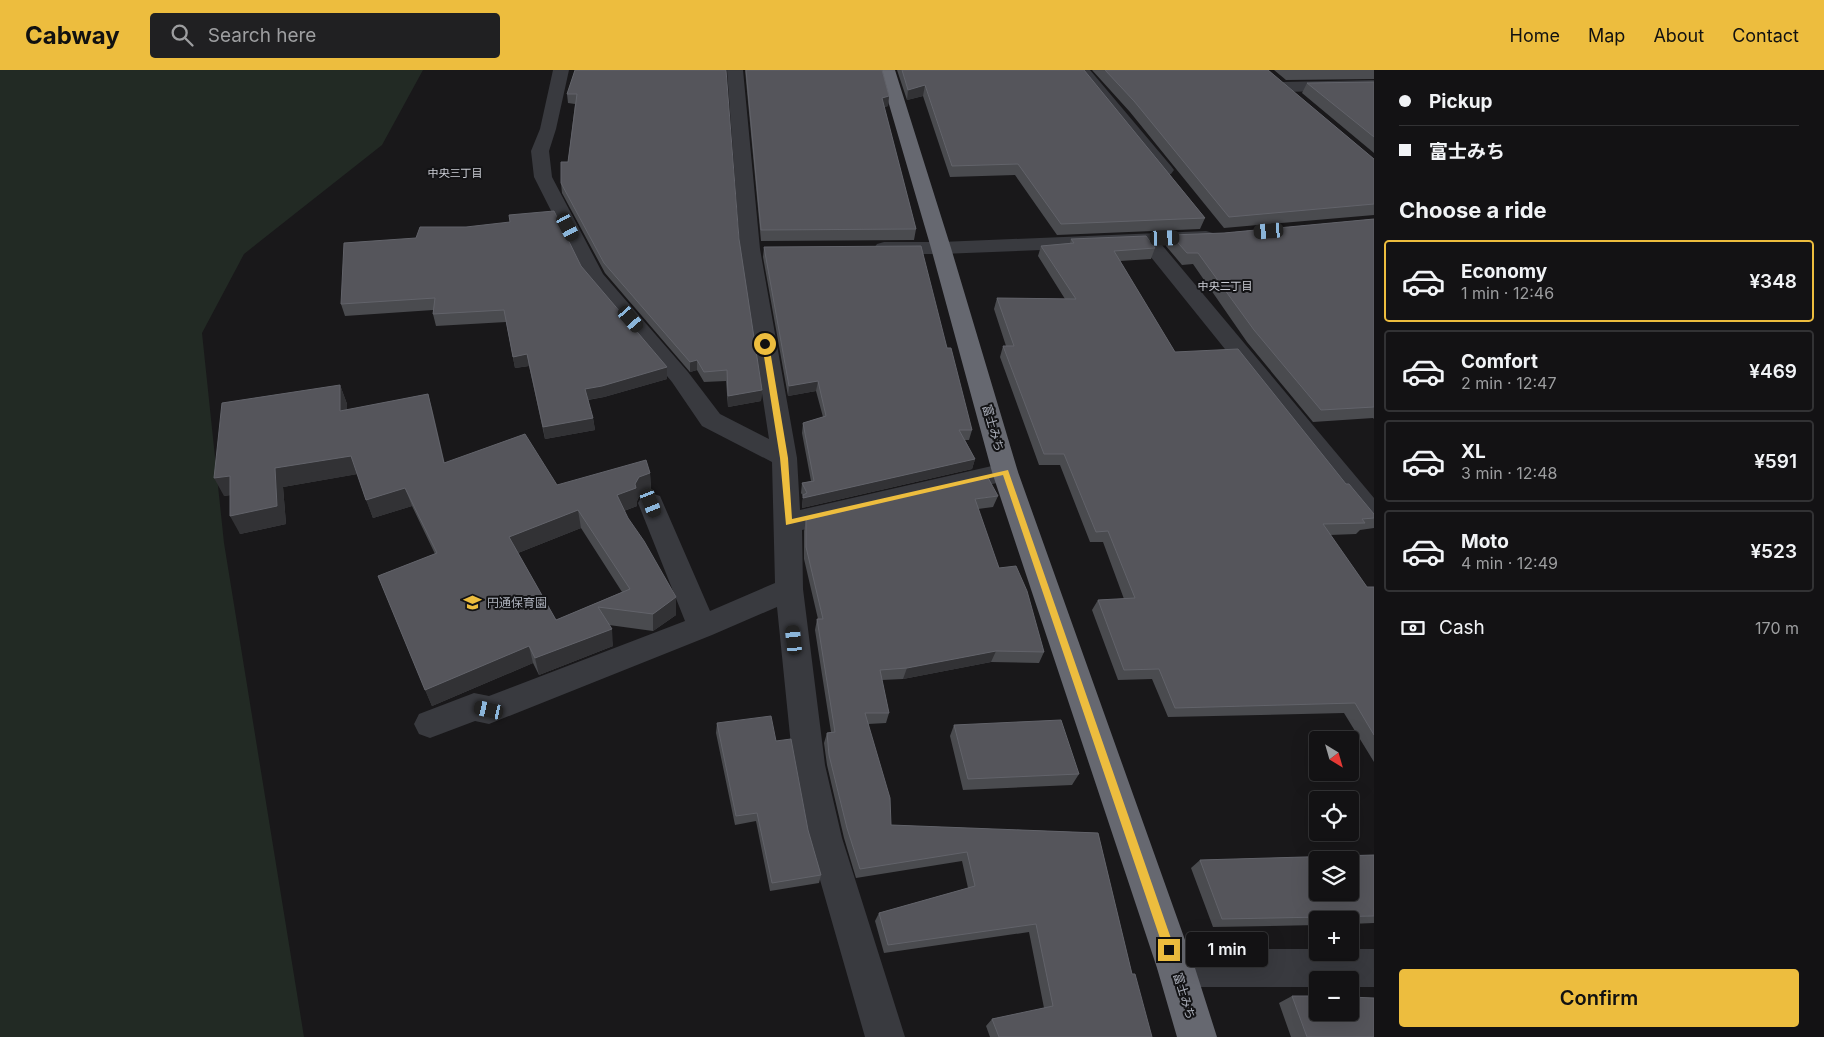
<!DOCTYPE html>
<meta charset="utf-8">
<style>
body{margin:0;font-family:Inter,"Noto Sans JP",sans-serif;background:#202022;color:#f1f3f6;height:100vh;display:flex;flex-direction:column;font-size:19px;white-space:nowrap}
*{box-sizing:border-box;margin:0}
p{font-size:16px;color:#9d9ea0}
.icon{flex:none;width:28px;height:28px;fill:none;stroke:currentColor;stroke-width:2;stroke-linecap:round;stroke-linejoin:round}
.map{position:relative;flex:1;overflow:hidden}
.sheet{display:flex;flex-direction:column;background:#131214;width:450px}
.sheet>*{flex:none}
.top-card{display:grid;align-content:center;height:110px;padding:0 25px;background:#131214}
.needle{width:32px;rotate:143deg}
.buttons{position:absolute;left:1309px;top:661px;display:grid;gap:10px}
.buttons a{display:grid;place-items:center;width:50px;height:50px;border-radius:5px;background:#131214;box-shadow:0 5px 20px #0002,0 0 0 1px #323234;font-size:25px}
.end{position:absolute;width:22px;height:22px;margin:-11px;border:6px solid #edbd3e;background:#111;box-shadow:0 0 0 2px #111}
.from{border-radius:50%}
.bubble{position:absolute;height:35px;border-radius:5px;background:#131214;box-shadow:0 5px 20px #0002,0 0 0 1px #323234;font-size:16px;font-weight:600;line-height:35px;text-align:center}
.car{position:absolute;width:15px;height:30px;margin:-15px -8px;border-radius:6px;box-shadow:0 0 4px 1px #0007;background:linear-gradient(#222 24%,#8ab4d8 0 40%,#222 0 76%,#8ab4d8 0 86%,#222 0)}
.top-card b{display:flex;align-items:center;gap:18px;height:48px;font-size:19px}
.top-card b+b{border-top:1px solid #323234}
.top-card i{width:12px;height:12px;background:#f1f3f6}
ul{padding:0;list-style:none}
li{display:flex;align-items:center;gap:15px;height:82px;margin:0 10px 8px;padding:0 15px;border:2px solid #323234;border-radius:5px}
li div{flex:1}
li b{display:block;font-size:19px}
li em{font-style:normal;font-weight:600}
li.selected{border-color:#edbd3e}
li>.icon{width:45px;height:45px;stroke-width:1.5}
h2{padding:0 25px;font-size:22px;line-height:60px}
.pay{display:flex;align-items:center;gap:12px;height:55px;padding:0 25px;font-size:19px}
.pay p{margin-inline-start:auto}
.button{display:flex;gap:10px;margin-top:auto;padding:10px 25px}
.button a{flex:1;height:58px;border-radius:5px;background:#edbd3e;color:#111;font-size:20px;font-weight:600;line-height:58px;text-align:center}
header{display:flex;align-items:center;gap:30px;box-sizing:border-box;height:70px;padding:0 25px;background:#edbd3e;color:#111}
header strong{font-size:24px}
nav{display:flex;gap:28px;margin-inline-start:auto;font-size:18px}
.search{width:350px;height:45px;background:#202022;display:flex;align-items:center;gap:12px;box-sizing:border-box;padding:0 18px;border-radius:5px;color:#9d9ea0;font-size:19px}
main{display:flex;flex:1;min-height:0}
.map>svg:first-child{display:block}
.green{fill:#222a24}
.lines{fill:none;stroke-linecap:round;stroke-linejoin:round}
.minor{fill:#393a3f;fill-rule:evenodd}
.highway{fill:#666870;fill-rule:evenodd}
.wall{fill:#4a4b4f;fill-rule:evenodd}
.shaded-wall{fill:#323235}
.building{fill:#55555b;stroke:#62636a;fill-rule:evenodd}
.route{fill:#edbd3e}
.labels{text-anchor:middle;stroke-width:4;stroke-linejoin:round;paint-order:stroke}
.far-neighbourhood-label{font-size:11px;fill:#ccced6;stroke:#131315}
.street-label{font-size:12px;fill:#abafba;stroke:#131315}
.poi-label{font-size:12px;fill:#abafba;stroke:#131315;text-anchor:start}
</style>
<header>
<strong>Cabway</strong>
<div class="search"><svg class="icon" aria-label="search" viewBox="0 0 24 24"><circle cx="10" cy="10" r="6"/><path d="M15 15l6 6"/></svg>Search here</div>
<nav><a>Home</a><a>Map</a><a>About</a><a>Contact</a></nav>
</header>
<main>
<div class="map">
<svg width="1374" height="967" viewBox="0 0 1374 967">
<rect width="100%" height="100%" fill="#19181a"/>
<path class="green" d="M0 0H423L382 75 244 184 202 263 224 473 304 967H0Z"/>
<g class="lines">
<path class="minor" d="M553 0H569L556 59 549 81 552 107 603 204 688 302 720 344 769 369 740 179 727 0H743L760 179 797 388 800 440 1005 393 1014 396 1018 402 1014 408 1005 411 802 460 803 519 825 695 842 768 905 967H865L808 768 793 695 777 537 712 565 489 654 475 651 430 668 419 664 414 654 419 644 474 623 489 626 685 551 638 433 642 426 651 423 660 426 710 541 775 513 772 392 702 356 672 312 584 206 534 107 531 81 540 59Z
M1074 0H1090L1171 96 1174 100 1171 104 1165 105 1159 104Z
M1374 10V20L1282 22 1276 20 1274 17 1276 14 1282 12Z
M1206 161 1213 163 1216 167 1213 171 1162 175 1374 428V456L1365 453 1142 176 941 184H884L877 182 874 178 877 174 884 172H941Z
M1176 879H1318V882H1350V879H1374V917H1350V910H1318V917H1176L1163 911 1157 898 1163 885Z"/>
<path class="highway" d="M879 0H895L951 178 1018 402 1195 898 1217 967H1177L1157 898 992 402 931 178Z"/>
</g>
<path class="wall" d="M575 0 739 169 762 320 761 331 728 337 726 311 704 312 697 300 690 302 605 203 562 123 561 113 568 92 575 34 568 33 567 24Z
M745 0H882L889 26 888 36 884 37 916 159 914 170 761 171Z
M897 0H1084L1205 148 1200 159 1057 165 1015 105 950 107 923 26 907 30Z
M1092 0H1268L1374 89V145L1224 158 1130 42Z
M1274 0H1374V9L1286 10Z
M1374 12V83L1302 23 1307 13Z
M1374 149V349L1373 348 1313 352 1247 272 1193 194 1182 195 1166 176 1171 165 1224 163Z
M1071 169 1155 178 1151 189 1120 191 1175 282 1346 414 1374 444V458L1360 460 1356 464 1330 465 1367 517H1374V692L1344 643 1168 647 1152 609 1118 610 1092 540 1098 530 1124 529 1103 472H1090L1060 395H1039L1000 287 1003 276H1006L994 239 997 228 1065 229 1038 186 1041 176 1070 173Z
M764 177 947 278 972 360 969 370H965L975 389 972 399 802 438 803 426 801 423 802 413 811 411 802 363 803 353 823 347 816 321 788 326 763 187Z
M581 196 667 309 604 327 588 330 593 348 595 360 545 369 529 296 515 298 506 252 436 256 433 244V240L345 246 341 234Z
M340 315 347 334V340L428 324 444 392 557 415 650 403 651 421 640 425 637 431V436L624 441 676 545 653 561 609 555 613 576 539 605 533 593 432 636 378 506 435 484 412 436 373 448 357 404 283 417 286 454 240 464 230 425 224 426ZM581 458 622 522 556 550 518 483Z
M998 426 993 437 978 439 999 498 1044 582 1039 593 991 592 903 609 882 610 889 643 886 653 868 654 891 755 1098 763 1132 904 1152 967H990L986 956 992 949 1044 938 1029 862 884 883 875 851 879 843 968 818 962 791 856 808 844 768 827 695 824 673 827 663 831 662 815 560 817 549H818L804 489V461L806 450Z
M717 653 776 671 808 760 821 805 819 813 770 821 756 751 735 755 716 663Z
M954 655 1079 704 1072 715 963 720 950 666Z
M1374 785V853L1350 854V850H1318V855L1213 857 1191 798 1200 790Z
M1292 926 1374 967H1291L1279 933Z"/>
<path class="shaded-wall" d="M925 15 923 26 907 30 908 20Z
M889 26 888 36 880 38 882 28Z
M527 284 529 296 515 298 513 287Z
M697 290V300L690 302V292Z
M667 297V309L604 327 586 330 585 319Z
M818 311 816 321 788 326 789 316Z
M340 315 347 334V360L340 341Z
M762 320 761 331 728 337V326Z
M428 324 433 342 449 411 444 393Z
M593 348 595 360 545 369 543 357Z
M351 386 358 404 283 417 286 454 240 464 230 446 275 398Z
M975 389 972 399 802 438 803 428Z
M650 403 651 421 640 425 637 431V436L618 443 617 425 635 414 639 407Z
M230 406 239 424 224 426 214 408Z
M405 418 412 436 373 448 366 430Z
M578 440 581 458 513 485 509 467Z
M676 527V545L653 561V544Z
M612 559 613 576 539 605 535 588Z
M529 576 533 593 432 636 425 620Z
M996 581 991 592 903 609 907 598Z"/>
<path class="building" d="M575 0H726L739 169 762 320 728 326 727 300 704 302 697 290 690 292 604 193 561 113V92H568L577 24H567Z
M746 0H882L889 26 882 28 916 159 761 160Z
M902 0H1084L1205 148 1061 154 1018 94 952 96 925 15 908 20Z
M1105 0H1268L1374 89V134L1229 147 1134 31Z
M1374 12V67L1307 13Z
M554 141 581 196 667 297 602 316 585 319 593 348 543 357 527 284 513 287 504 240 433 244 435 228 341 234 344 173 416 168 420 157H466L510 152 509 145Z
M1374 149V337L1321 340 1254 260 1198 183H1187L1171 165 1224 163Z
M1146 166 1155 178 1114 181 1175 282 1238 279 1346 414H1349L1374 444V448L1362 449 1365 453 1323 454 1367 517H1374V665L1355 633 1175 638 1159 599 1124 600 1098 530 1135 528 1108 461 1096 462 1064 384H1044L1003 276H1014L997 228 1076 229 1041 176 1074 173 1071 169Z
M921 176 947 278H951L972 360H959L975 389 803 428V425L807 423 802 413 814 411 803 353 826 346 818 311 789 316 764 177Z
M340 315V341L428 324 444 393 525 364 557 415 646 390 650 403 639 407 635 414 636 418 617 425 628 448 644 471 676 527 653 544 598 537 612 559 535 588 529 576 425 620 378 506 437 483 405 418 366 430 351 386 275 398 277 436 230 446V406L214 408 222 333ZM578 440 630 519 556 550 509 467Z
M987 406 998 426 975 429 999 498 1016 496 1027 521 1044 582 996 581 907 598 880 600 889 643H865L890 728 891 755 1098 763 1132 904H1135L1152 967H999L992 949 1053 936 1036 854 888 875 879 843 975 816 967 782 860 799 847 758 829 685 827 663 835 662 817 549H823L806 477V450Z
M771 646 776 671 791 669 808 760 821 805 772 813 757 743 736 746 717 653Z
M1061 650 1079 704 968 709 954 655Z
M1374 785V846L1222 849 1200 790ZM1318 790H1350V822H1318Z
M1292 926H1318V942H1350V927L1374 928V967H1307Z"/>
<path class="route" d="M765 272 769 274 788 388 792 449 1008 400 1175 880 1173 884 1169 885 1165 884 1164 880 1003 405 786 455 780 388 762 274Z"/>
<defs>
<symbol id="school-bare" viewBox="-9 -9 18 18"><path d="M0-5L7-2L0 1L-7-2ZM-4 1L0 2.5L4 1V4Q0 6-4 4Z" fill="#edbd3e" stroke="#131315" stroke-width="2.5" paint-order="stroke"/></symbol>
</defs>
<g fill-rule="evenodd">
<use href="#school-bare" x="460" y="520" width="25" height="25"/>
</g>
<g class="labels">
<g class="far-neighbourhood-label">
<text x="455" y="107">中央三丁目</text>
<text x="1225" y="220">中央二丁目</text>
</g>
<g class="street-label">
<text transform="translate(993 358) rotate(74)" y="4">富士みち</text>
<text transform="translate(1184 926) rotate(73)" y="4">富士みち</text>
</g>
<g class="poi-label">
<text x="487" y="537">円通保育園</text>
</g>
</g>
</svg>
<div class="buttons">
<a><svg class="needle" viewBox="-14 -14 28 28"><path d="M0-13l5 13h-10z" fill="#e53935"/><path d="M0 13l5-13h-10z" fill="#9d9ea0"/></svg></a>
<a><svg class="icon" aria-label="locate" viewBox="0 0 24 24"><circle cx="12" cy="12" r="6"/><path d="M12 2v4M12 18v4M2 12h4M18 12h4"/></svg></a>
<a><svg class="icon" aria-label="layers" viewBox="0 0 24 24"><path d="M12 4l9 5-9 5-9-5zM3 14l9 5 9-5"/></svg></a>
<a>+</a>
<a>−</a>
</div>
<i class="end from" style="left:765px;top:274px"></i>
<i class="end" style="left:1169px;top:880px"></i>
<div class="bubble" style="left:1186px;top:862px;width:82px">1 min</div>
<i class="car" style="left:568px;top:157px;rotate:152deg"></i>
<i class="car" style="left:1269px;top:161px;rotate:265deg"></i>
<i class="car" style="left:1165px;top:168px;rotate:88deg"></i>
<i class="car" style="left:631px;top:249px;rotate:139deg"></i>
<i class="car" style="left:651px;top:433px;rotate:158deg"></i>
<i class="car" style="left:794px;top:570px;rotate:354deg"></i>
<i class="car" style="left:489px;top:640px;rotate:283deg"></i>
</div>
<section class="sheet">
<div class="top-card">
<b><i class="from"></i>Pickup</b>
<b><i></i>富士みち</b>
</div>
<h2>Choose a ride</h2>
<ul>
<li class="selected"><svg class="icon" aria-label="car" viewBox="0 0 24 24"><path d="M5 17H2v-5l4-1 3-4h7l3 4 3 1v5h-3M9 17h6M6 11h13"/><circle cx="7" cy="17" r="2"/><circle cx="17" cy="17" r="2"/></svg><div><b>Economy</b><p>1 min · 12:46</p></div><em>¥348</em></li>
<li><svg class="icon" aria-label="car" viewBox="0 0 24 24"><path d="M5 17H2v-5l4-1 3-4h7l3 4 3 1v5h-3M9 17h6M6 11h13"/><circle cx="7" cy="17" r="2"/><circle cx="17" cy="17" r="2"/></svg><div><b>Comfort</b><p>2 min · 12:47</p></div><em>¥469</em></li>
<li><svg class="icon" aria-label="car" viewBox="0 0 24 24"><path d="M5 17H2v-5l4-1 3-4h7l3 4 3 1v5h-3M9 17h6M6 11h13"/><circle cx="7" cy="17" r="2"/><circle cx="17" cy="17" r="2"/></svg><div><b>XL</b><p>3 min · 12:48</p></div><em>¥591</em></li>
<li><svg class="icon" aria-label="car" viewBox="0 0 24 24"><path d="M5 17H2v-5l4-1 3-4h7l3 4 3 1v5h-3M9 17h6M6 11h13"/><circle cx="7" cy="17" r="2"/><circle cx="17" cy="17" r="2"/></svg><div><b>Moto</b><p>4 min · 12:49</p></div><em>¥523</em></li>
</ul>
<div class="pay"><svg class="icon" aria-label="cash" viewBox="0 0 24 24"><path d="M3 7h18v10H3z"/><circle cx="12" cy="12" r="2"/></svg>Cash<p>170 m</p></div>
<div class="button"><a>Confirm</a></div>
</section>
</main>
